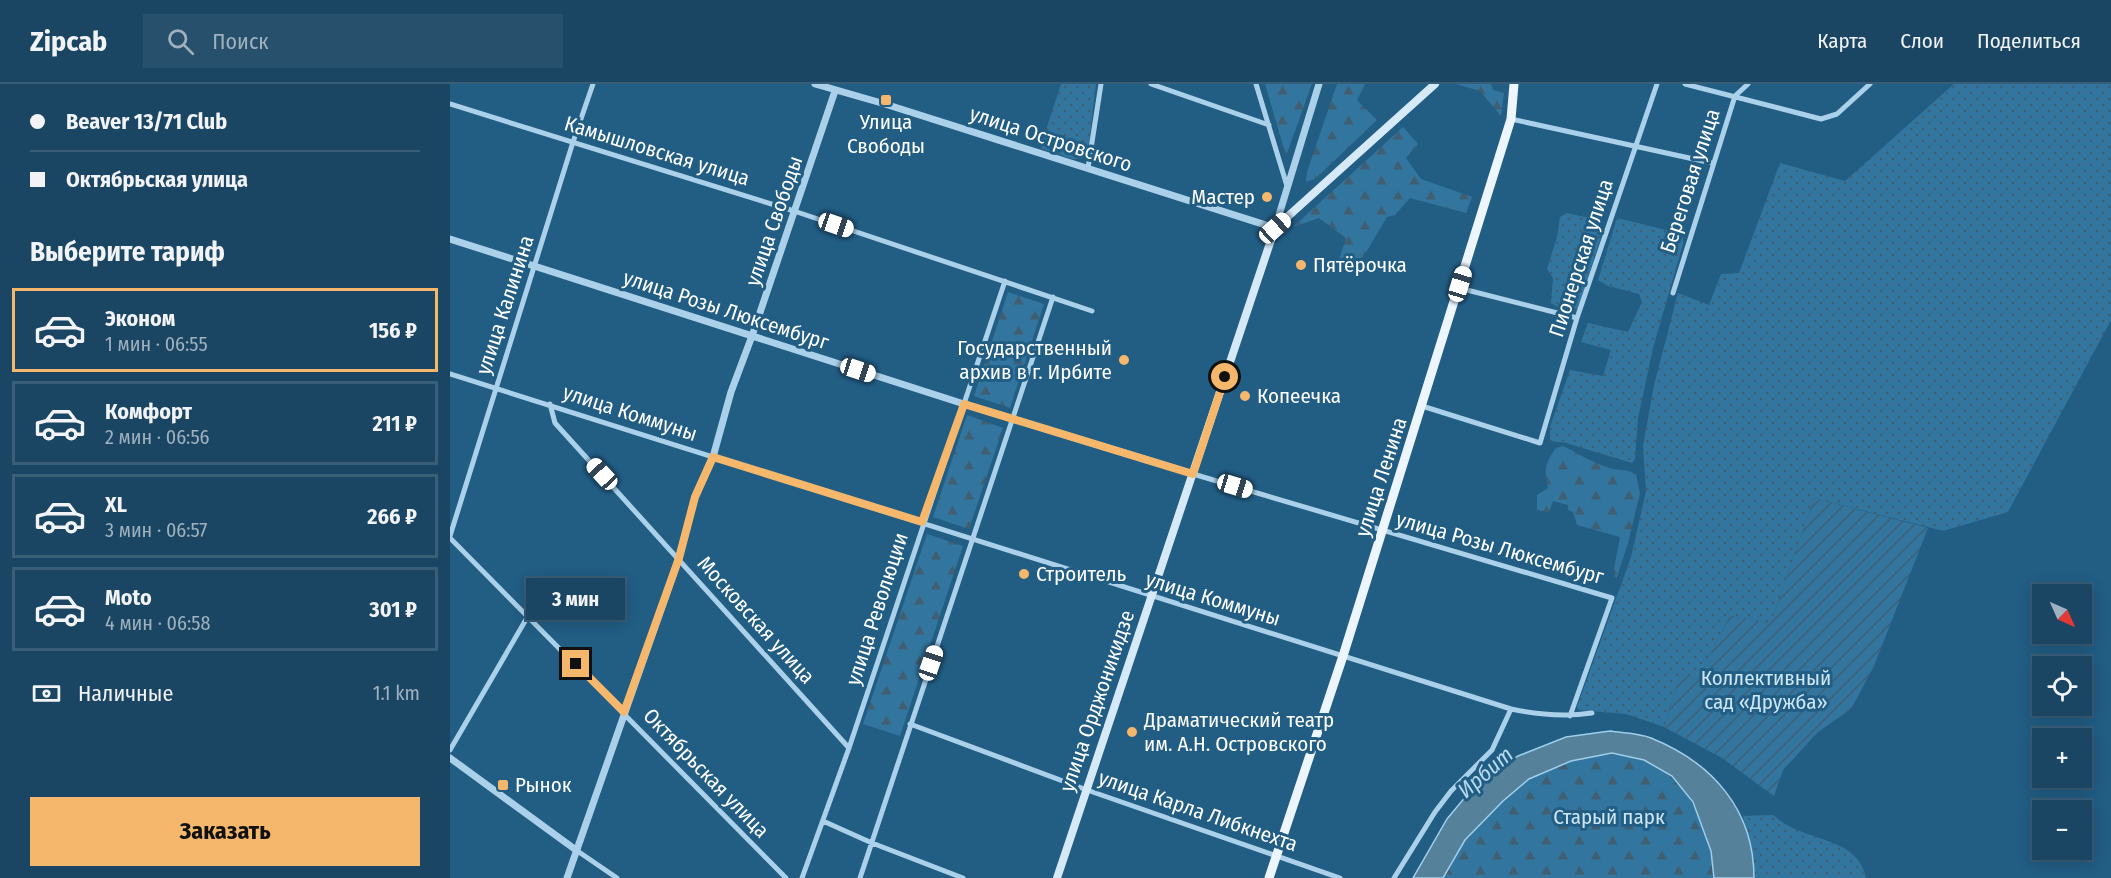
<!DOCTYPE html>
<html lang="ru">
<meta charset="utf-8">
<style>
body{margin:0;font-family:"Fira Sans Condensed",sans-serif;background:#27506c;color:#f1f3f6;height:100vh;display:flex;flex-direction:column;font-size:22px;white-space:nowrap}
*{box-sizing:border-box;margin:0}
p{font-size:20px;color:#9fb1be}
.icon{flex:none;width:33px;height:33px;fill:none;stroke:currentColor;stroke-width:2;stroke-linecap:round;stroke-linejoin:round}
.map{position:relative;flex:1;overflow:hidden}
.details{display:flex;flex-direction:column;background:#1a4663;width:450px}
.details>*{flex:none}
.hud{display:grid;align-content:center;height:132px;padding:0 30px;background:#1a4663}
.needle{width:39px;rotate:135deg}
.buttons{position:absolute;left:1582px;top:500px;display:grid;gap:12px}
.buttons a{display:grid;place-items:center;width:60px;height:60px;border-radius:0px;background:#1a4663;box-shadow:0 3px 15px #0003,0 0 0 2px #385e78;font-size:30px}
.end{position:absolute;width:27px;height:27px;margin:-14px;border:8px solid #f5b76c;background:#111;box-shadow:0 0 0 3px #111}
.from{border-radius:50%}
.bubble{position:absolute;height:42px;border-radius:0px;background:#1a4663;box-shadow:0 3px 15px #0003,0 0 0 2px #385e78;font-size:20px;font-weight:700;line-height:42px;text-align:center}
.car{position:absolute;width:18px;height:36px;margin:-18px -9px;border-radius:8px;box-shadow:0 0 4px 2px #0007;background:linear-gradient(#fff 24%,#345 0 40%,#fff 0 76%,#345 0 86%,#fff 0)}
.hud b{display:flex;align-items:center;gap:21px;height:57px;font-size:22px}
.hud b+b{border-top:2px solid #385e78}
.hud i{width:15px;height:15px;background:#f1f3f6}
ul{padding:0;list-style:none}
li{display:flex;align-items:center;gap:18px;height:84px;margin:0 12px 9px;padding:0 18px;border:3px solid #385e78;border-radius:0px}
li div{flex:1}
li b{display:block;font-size:22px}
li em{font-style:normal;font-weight:700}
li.current{border-color:#f5b76c}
li>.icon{width:54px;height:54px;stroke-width:1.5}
h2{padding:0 30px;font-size:27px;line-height:72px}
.pay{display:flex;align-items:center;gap:15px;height:66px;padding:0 30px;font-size:22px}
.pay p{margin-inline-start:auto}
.button{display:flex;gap:12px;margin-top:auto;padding:12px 30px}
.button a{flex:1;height:69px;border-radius:0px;background:#f5b76c;color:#111;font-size:24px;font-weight:700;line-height:69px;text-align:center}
header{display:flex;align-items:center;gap:36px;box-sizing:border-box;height:84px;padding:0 30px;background:#1a4663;border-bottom:2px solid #385e78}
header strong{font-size:28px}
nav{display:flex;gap:33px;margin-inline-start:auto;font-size:21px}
.search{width:420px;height:54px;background:#27506c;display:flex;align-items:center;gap:15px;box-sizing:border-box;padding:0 21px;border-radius:0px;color:#9fb1be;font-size:22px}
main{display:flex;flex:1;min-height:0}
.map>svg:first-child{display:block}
.grass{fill:url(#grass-dots)}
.forest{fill:url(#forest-firs)}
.garden{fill:url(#garden-furrows)}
.water{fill:#56819b;stroke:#9eceea;stroke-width:1.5}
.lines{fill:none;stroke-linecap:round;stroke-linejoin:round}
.minor{stroke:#aad1e9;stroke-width:5}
.tertiary{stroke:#aad1e9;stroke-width:7}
.secondary{stroke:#d5e9f7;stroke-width:8}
.primary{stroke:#edf6fe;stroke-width:9}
.route{stroke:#f5b76c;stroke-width:8}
.poi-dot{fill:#f5b76c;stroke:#225d84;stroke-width:2}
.labels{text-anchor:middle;stroke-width:6;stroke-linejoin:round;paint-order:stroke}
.poi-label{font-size:21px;fill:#fff;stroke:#225d84;text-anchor:start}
.street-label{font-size:21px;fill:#fff;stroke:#225d84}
.park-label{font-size:21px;fill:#cee7f7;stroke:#225d84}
.water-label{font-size:22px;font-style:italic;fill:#b6daf0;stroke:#225d84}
</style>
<header>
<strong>Zipcab</strong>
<div class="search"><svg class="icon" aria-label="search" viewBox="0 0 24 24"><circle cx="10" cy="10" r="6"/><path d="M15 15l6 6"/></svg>Поиск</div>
<nav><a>Карта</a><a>Слои</a><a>Поделиться</a></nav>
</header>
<main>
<section class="details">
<div class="hud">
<b><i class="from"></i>Beaver 13/71 Club</b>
<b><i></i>Октябрьская улица</b>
</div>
<h2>Выберите тариф</h2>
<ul>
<li class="current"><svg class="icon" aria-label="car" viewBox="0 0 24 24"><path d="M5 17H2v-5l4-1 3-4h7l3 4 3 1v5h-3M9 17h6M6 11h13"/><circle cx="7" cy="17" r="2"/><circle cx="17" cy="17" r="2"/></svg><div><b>Эконом</b><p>1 мин · 06:55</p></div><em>156 ₽</em></li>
<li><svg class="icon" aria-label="car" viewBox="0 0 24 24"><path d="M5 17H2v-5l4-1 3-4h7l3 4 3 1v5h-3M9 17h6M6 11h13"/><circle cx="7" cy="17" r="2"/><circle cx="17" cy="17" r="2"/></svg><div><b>Комфорт</b><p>2 мин · 06:56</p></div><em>211 ₽</em></li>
<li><svg class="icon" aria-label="car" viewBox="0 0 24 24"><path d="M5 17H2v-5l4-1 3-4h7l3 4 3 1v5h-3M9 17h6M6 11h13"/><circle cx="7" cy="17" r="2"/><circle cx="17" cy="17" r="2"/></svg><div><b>XL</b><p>3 мин · 06:57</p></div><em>266 ₽</em></li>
<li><svg class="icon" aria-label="car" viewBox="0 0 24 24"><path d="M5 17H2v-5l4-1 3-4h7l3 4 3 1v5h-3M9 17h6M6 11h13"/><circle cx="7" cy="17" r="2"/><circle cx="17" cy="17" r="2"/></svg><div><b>Moto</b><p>4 мин · 06:58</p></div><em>301 ₽</em></li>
</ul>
<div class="pay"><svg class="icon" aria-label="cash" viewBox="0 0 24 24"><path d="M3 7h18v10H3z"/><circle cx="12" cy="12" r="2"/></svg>Наличные<p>1.1 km</p></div>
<div class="button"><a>Заказать</a></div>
</section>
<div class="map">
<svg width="1661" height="794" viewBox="0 0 1661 794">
<defs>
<pattern id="grass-dots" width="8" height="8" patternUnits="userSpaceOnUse" patternTransform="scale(1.5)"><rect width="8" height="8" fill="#3276a0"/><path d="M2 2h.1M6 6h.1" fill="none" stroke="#405f72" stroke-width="1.8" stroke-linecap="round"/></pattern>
<pattern id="forest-firs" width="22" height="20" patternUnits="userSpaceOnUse" patternTransform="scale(1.5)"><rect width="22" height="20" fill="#3276a0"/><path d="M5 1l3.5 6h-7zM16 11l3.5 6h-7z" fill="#405f72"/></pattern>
<pattern id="garden-furrows" width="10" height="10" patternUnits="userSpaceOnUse" patternTransform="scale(1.5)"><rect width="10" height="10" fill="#3276a0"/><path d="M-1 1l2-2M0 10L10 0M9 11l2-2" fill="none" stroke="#405f72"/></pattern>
</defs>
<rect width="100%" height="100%" fill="#225d84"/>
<path class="grass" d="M611 0H646L638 67 632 75H623L590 64Z
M1504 0H1661V236L1558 428 1493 447 1364 414 1321 539 1280 532 1248 595 1230 591 1214 643 1176 630 1129 626 1127 623 1181 473 1196 407 1193 362 1204 301 1228 209 1259 221 1271 190 1289 189 1330 79 1395 97Z
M1117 129 1148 136 1152 141 1150 156 1128 224 1123 229 1116 228 1101 219 1103 194 1097 185 1107 153 1110 133Z
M1167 134 1233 150V160L1203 264 1188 334 1185 375 1182 379 1116 359 1100 357V343L1120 286 1153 292 1161 266 1131 258 1138 239 1178 248 1192 218 1189 210 1158 202 1148 196Z
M1323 731C1328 735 1333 739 1339 742 1366 757 1409 757 1416 794H1304V776L1293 732Z"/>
<path class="forest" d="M815 0H862L836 72Z
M887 0H915L907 16 927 36 865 95 856 98 857 88Z
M1006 0H1041L1043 6 1054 9 1051 32 1030 7Z
M953 43 968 60 956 74 971 95 1022 113 1016 129 960 114 945 131 937 133 905 187 887 182 896 154 869 134 843 143Z
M558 208 594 220 560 324 524 312Z
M517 331 553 344 519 445 483 433Z
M1113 362C1129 370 1145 380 1163 385 1173 387 1176 384 1186 391L1190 409 1178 459 1167 493H1165L1164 485 1170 453 1127 441 1123 428 1118 426V421L1103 417 1099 428 1087 426V411L1098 404C1093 387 1096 377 1106 364Z
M477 450 513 462 450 652 413 640Z
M1162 669C1172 672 1184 673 1194 677 1241 695 1260 747 1264 794H993L1015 756 1053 717 1079 695 1121 677Z"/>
<path class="garden" d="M1364 414 1478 444 1424 582 1401 625 1368 648 1333 686 1324 712 1272 674 1214 643 1230 591 1248 595 1280 532 1321 539Z"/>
<path class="water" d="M1160 647C1173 649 1189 649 1201 654 1263 679 1304 726 1304 794H1264L1261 767 1243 718 1222 692 1194 676 1162 669 1121 677 1079 695 1053 717 1015 756 993 794H963L997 735 1026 700 1068 672 1116 653Z"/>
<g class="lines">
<path class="minor" d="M701 0 819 41
M806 0 837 102
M1235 0 1371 35 1387 30 1420 0
M0 20 344 127 642 227
M1061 35 1262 79
M638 84 651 0
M1009 204 1127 234
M1223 209 1285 12 1298 0
M0 290 1061 625C1089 631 1113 633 1142 629
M100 320 105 339 399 664
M972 322 1090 359 1127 234 1207 0
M743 390 1162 514 1120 632
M0 452 123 58 143 0
M0 454 336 794
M460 640 637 706 890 794
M0 666 78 532
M373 737 422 759 513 794
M126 766 167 794
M352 794 399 664 555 197
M410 794 603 213
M944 794 985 728 1001 707 1042 666 1061 625"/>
<path class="tertiary" d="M365 0 435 20 825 144 869 0
M0 155 514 320 743 390
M0 674 126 766
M117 794 229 474 245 413 263 373 281 308 302 252 385 7"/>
<path class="secondary" d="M607 794 825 144 985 0"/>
<path class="primary" d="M819 794 893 572 1061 35 1064 0"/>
</g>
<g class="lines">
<path class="route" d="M126 580 174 628 229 474 245 413 263 373 472 438 514 320 743 390 775 293"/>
</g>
<g class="poi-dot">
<rect x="430" y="10" width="12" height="12" rx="3"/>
<circle cx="817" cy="113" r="6"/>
<circle cx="851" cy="181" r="6"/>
<circle cx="674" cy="276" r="6"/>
<circle cx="795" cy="312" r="6"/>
<circle cx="574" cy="490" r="6"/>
<circle cx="682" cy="648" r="6"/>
<rect x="47" y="695" width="12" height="12" rx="3"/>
</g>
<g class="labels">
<g class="poi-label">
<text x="436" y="45" text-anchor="middle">Улица<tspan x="436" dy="24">Свободы</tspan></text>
<text x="805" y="120" text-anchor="end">Мастер</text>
<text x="863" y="188">Пятёрочка</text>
<text x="662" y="271" text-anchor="end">Государственный<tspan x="662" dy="24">архив в г. Ирбите</tspan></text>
<text x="807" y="319">Копеечка</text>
<text x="586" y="497">Строитель</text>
<text x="694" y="643">Драматический театр<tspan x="694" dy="24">им. А.Н. Островского</tspan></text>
<text x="65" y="708">Рынок</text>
</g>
<g class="street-label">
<text transform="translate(601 55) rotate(18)" y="7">улица Островского</text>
<text transform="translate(207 67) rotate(17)" y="7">Камышловская улица</text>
<text transform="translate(1240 97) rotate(-72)" y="7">Береговая улица</text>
<text transform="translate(324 137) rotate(-71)" y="7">улица Свободы</text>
<text transform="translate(1131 174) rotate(-72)" y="7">Пионерская улица</text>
<text transform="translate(55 221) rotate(-72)" y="7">улица Калинина</text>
<text transform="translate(276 226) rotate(18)" y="7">улица Розы Люксембург</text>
<text transform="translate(180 329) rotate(18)" y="7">улица Коммуны</text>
<text transform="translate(931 393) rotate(-72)" y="7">улица Ленина</text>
<text transform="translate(1050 464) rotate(16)" y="7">улица Розы Люксембург</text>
<text transform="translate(763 515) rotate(17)" y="7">улица Коммуны</text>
<text transform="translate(427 525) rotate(-72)" y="7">улица Революции</text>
<text transform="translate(306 536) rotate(48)" y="7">Московская улица</text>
<text transform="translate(647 617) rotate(-71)" y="7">улица Орджоникидзе</text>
<text transform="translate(256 689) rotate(46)" y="7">Октябрьская улица</text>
<text transform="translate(748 727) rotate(19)" y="7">улица Карла Либкнехта</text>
</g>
<g class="park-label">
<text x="1316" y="601">Коллективный<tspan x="1316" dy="24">сад «Дружба»</tspan></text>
<text x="1159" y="740">Старый парк</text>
</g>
<g class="water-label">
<text transform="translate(1035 688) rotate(-41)" y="8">Ирбит</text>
</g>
</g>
</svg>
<div class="buttons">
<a><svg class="needle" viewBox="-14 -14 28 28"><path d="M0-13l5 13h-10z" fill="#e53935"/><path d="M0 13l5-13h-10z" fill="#9fb1be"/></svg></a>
<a><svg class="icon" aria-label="locate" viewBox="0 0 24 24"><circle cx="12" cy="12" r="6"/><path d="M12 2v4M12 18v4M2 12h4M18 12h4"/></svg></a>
<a>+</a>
<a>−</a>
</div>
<i class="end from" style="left:775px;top:293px"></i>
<i class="end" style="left:126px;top:580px"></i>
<div class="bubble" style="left:76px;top:494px;width:99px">3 мин</div>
<i class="car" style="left:386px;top:141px;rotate:109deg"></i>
<i class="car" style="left:825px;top:144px;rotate:48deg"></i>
<i class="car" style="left:1010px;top:200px;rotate:17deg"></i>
<i class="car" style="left:408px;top:286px;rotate:108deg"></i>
<i class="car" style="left:152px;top:390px;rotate:317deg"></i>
<i class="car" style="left:785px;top:402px;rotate:107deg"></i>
<i class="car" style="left:481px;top:579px;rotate:19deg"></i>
</div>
</main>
